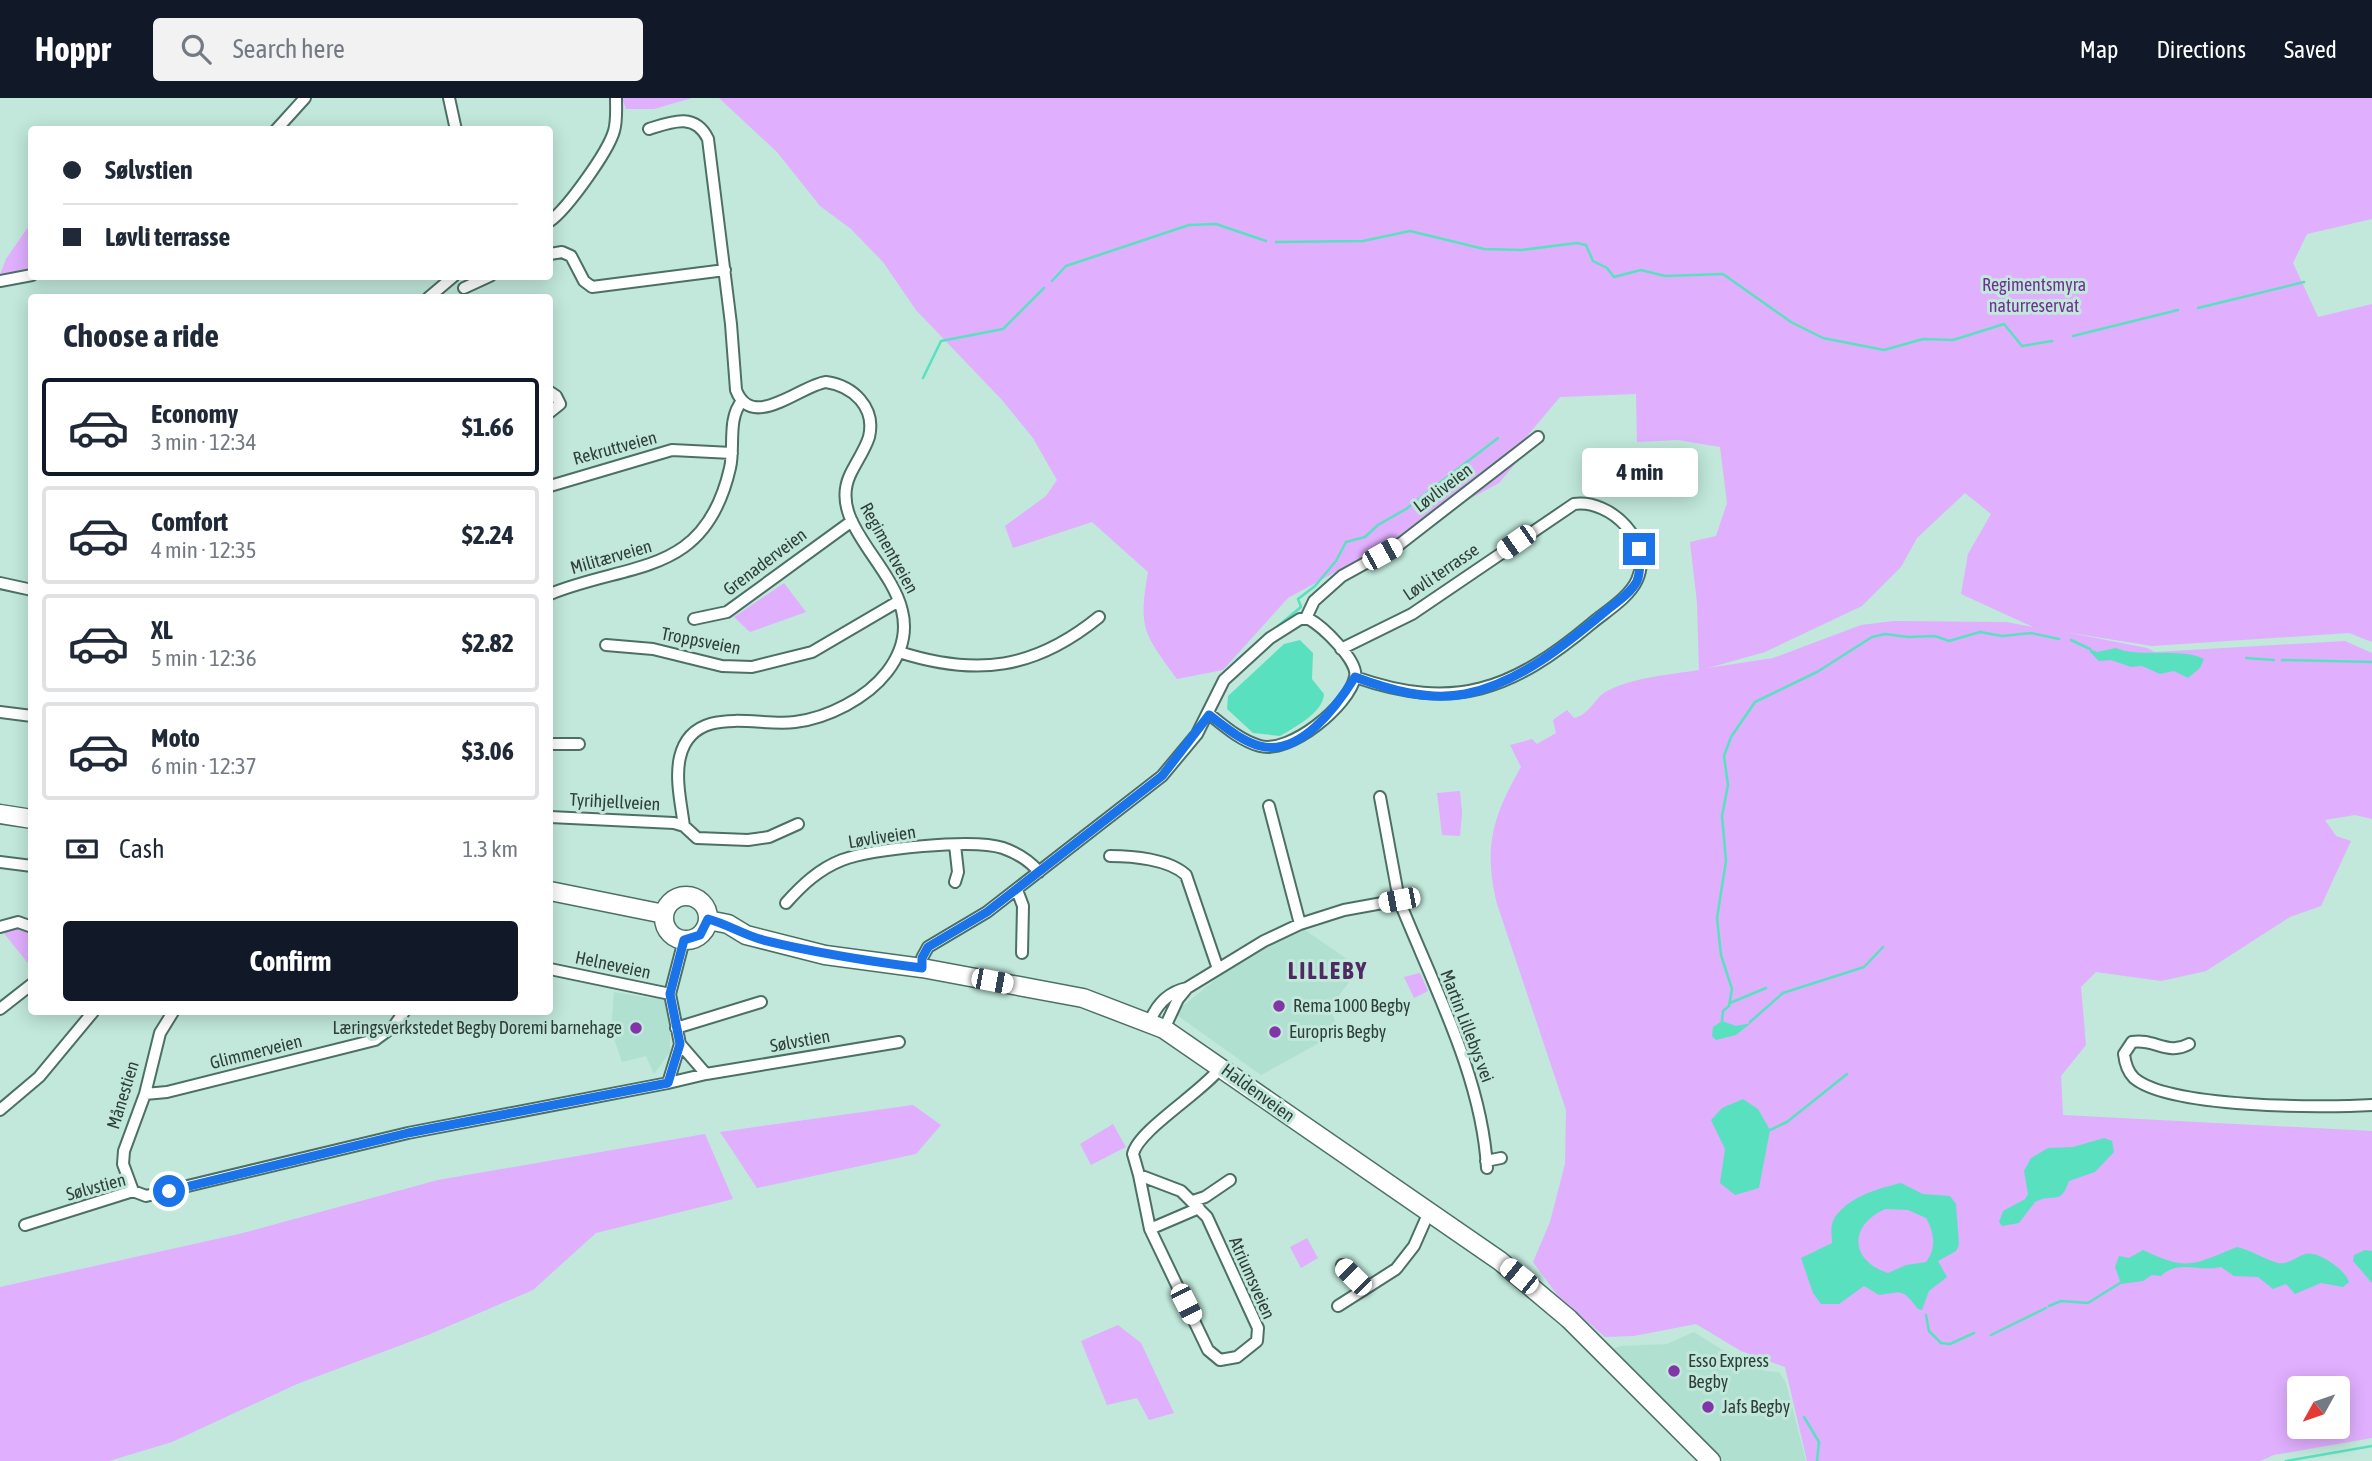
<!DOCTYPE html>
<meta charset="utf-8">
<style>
body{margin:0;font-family:"Asap Condensed",sans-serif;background:#f2f2f3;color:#1f2937;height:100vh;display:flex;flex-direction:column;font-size:26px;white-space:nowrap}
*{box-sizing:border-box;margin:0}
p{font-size:23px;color:#747a83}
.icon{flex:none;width:38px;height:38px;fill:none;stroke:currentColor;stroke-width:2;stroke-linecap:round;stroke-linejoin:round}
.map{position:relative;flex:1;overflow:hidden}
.side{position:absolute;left:28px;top:196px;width:525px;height:721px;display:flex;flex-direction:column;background:#fff;border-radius:7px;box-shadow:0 4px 18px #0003}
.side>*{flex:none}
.banner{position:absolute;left:28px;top:28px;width:525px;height:154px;border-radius:7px;box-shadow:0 4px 18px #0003;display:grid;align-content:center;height:154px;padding:0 35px;background:#fff}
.needle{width:46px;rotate:230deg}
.fabs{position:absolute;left:2287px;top:1278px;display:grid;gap:14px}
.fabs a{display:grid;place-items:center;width:63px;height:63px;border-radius:7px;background:#fff;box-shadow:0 4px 18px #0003;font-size:35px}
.end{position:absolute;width:32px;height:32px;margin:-16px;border:9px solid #1a73e8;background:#fff;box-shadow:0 0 0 4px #fff}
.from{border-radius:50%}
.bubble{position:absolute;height:49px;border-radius:7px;background:#fff;box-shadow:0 4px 18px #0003;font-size:23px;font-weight:700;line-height:49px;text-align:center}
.car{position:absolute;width:21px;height:42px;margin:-21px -10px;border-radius:9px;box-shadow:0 0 5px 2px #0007;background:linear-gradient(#fff 24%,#345 0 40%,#fff 0 76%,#345 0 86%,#fff 0)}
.banner b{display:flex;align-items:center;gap:24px;height:66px;font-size:26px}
.banner b+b{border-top:2px solid #e0e1e3}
.banner i{width:18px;height:18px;background:#1f2937}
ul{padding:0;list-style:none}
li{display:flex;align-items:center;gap:21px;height:98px;margin:0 14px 10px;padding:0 21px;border:4px solid #e0e1e3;border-radius:7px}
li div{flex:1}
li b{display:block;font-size:26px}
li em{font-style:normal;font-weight:700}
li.on{border-color:#111827}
li>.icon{width:63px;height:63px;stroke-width:1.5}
h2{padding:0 35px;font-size:32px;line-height:84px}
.pay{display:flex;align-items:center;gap:18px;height:77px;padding:0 35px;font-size:26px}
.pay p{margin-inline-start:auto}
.action{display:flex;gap:14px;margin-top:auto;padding:14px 35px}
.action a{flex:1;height:80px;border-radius:7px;background:#111827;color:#fff;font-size:28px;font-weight:700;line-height:80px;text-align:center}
header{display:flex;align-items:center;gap:42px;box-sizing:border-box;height:98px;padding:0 35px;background:#111827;color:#fff}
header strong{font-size:33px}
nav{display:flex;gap:38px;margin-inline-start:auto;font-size:24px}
.search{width:490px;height:63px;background:#f2f2f3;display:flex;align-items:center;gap:18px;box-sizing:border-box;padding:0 24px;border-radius:7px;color:#747a83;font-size:26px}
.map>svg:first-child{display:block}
.built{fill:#afe0d0}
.green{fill:#e0affe;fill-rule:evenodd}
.water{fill:#59e1bf;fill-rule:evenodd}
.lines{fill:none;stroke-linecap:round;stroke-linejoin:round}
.stream{stroke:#59e1bf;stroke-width:2.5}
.street-casing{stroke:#4c7065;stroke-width:14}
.primary-casing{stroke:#4c7065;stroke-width:21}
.street{stroke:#fff;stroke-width:10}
.primary{stroke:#fff;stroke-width:18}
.route{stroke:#1a73e8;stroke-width:9}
.poi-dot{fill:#8135a7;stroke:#c1e8db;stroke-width:2.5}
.labels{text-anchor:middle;stroke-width:6;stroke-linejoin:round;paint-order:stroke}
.park-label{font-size:18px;fill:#723192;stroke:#c1e8db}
.street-label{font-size:18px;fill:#303f3a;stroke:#c1e8db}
.poi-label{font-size:18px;fill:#303f3a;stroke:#c1e8db;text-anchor:start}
.district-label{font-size:24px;font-weight:bold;letter-spacing:2px;fill:#4e2a62;stroke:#c1e8db}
</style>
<header>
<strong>Hoppr</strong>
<div class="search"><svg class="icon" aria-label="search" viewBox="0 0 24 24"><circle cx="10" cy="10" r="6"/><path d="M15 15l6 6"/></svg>Search here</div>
<nav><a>Map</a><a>Directions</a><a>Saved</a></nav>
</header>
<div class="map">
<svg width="2372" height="1363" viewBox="0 0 2372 1363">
<rect width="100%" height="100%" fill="#c1e8db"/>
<path class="built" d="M1302 830 1360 870 1330 909 1339 934 1261 977 1174 915 1231 869 1263 849Z
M614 894 650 900 656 896 664 901 670 932V954L654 976 646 958 622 964 611 932Z
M1694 1234 1735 1260 1765 1273 1779 1274 1786 1285 1806 1363H1724L1609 1252 1621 1248 1667 1246Z"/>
<path class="green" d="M622 0H692L654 11H626Z
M719 0H2372V121L2307 136 2293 165 2318 219 2372 206V544L2349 535 2152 548 2065 534 2147 550 2155 554 2345 543 2372 555V721L2355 717 2325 722 2336 738 2351 743 2321 808 2290 819 2206 873 2161 883 2096 874 2081 889 2086 947 2061 978 2063 1017 2372 1033V1340L2274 1357 2260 1363H1807L1785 1269 1741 1253 1696 1226 1634 1238 1605 1239 1558 1198 1533 1164 1550 1124 1565 1066 1566 1012 1497 806C1483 749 1493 718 1521 669L1510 647 1532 641 1537 646 1556 635 1553 622 1567 612 1574 620C1591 616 1593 601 1607 593 1635 579 1668 577 1699 572L1697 505 1690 444 1716 438 1727 405 1720 349 1678 342 1637 344 1636 296 1560 299 1522 344 1521 359 1499 385 1288 500 1223 572 1177 581C1144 535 1138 532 1148 474L1092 424 1013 450 1005 428 1046 398 1057 382 1033 340 1002 302 916 212 883 164 851 131 820 108 777 54ZM1965 395 1991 416 1968 456 1961 496 2033 529 2006 524 1894 523 1861 527 1773 560 1708 570 1765 554 1862 508 1901 469 1917 440ZM2300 1290H2338V1328H2300Z
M31 125V170L0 177 6 161Z
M784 485 806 514 750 534 734 519Z
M1460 693 1462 715 1460 738 1442 737 1437 695Z
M11 828 31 835V869L3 834Z
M1420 875 1428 893 1414 900 1404 879Z
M913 1007 941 1027 916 1056 757 1090 720 1034Z
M1113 1026 1126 1049 1091 1067 1080 1046Z
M705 1036 733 1101 596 1135 533 1192 428 1237 297 1286 172 1344 109 1363H0V1189L239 1136 438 1082Z
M1307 1140 1318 1160 1301 1170 1290 1149Z
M1118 1227 1141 1245 1174 1315 1149 1322 1137 1300 1107 1307 1081 1243Z"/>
<path class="water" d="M1300 542 1313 555 1312 581 1324 596C1323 615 1295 629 1280 638L1253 635 1227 611 1228 598 1284 546Z
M2116 550C2138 560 2182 549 2204 561L2200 570 2188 580 2174 573 2160 576 2142 568 2131 569 2111 562 2099 563 2090 554V551L2097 554Z
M1722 923 1736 928 1751 925 1736 937 1716 942 1712 938 1713 929Z
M1743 1001 1758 1011 1770 1032 1759 1090 1735 1097 1720 1085 1725 1051 1711 1022 1722 1010Z
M2104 1040 2112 1043 2114 1054 2095 1074 2069 1083C2060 1109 2054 1094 2035 1104L2019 1125 2002 1128 1999 1124 2003 1113 2025 1101 2028 1096 2024 1073 2031 1060 2048 1050 2073 1049Z
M1901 1085 1923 1096 1950 1098 1956 1106 1959 1147 1956 1153 1938 1163 1947 1179 1929 1193 1922 1212 1918 1211C1901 1190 1904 1194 1879 1197L1864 1188 1839 1206H1821L1813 1195 1801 1160 1832 1145C1832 1137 1830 1131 1833 1123 1844 1100 1879 1090 1901 1085ZM1885 1111 1908 1112 1926 1120C1934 1134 1937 1150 1926 1164L1906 1167 1888 1175C1849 1162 1849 1127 1885 1111Z
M2237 1149C2251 1152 2264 1161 2278 1165 2288 1167 2296 1159 2305 1156 2317 1152 2345 1171 2349 1184L2343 1189 2321 1185 2295 1196 2286 1186 2273 1191 2258 1179 2234 1178 2221 1169C2200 1174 2178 1161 2161 1178L2152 1177 2143 1183 2121 1186 2115 1169 2119 1158 2129 1160 2143 1152C2189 1174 2194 1166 2237 1149Z
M2365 1152 2372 1153V1185L2353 1163 2354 1157Z"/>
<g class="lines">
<path class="stream" d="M1276 144 1363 143 1410 133 1484 151 1521 152 1577 145 1586 147 1593 163 1607 170 1614 179 1641 172 1665 178 1723 176 1791 224 1823 240 1884 252 1923 241 1953 242 2004 226 2022 248 2052 243
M1052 183 1066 168 1189 127 1216 126 1266 143
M2198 210 2304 184
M2073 238 2178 212
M923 280 941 243 1003 231 1044 190
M1273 532 1301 509 1298 501 1315 488 1336 463 1346 444 1365 439 1378 427 1406 411 1498 340
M2071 542 2090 551
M2246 560 2274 562
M1237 562 1247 554
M2282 562 2372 564
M1730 905 1766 890
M1722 923 1723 913 1729 908 1732 891 1721 857 1717 820 1726 763 1722 718 1728 687 1724 658 1731 639 1755 604 1817 574 1872 539 1885 536 1908 539 1935 538 1949 543 1980 534 2002 538 2031 535 2059 541
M1750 924 1783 895 1864 869 1883 849
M1770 1032 1787 1024 1847 976
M2049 1208 2061 1203 2088 1205 2120 1185
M1926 1217 1929 1233 1941 1245 1950 1246 1974 1235
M1991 1237 2046 1210
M1804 1319 1819 1344 1817 1363
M2286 1363 2372 1348"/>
<defs>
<path id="street" d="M449 0 456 32
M649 31C671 24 695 14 708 41L731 226 736 292C752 334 801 287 826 284 853 288 876 309 869 339 865 352 856 364 850 377 820 441 949 493 887 574 867 600 828 620 795 624 757 629 693 605 680 659 675 680 681 706 684 728
M276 32 305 0
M550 123C567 111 608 54 614 33 617 23 616 11 616 0
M550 156 562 154 571 158 584 183 592 189 725 172
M0 183 32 177
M464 190 490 178
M428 200 454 178
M550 294 556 298 560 306 550 314
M550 388 672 352 732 355
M0 485 32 492
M550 496C632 463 705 479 730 370 735 349 727 321 742 303
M1306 520 1314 503 1342 478 1400 446 1538 339
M694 521 727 514 852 423
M606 547 653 551 722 568 752 569 812 554 899 503
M1341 551 1412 516 1574 406C1611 401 1654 444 1637 482 1629 500 1605 514 1591 526 1512 592 1455 614 1355 579
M899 554C977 579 1035 571 1099 519
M0 614 32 618
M550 646H579
M1269 708 1300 826
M550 719 674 725 684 728 697 740 748 742 769 739 798 726
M1110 758C1132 758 1169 761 1186 777L1218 871
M0 764 32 768
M955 784 958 774 955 747
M1017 792 1023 808 1022 855
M1399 802C1433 887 1482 979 1487 1070
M786 805C802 787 819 771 842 762 872 751 973 740 1003 750 1017 755 1029 762 1039 774
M0 829 18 824 32 829
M922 870V860L928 849 987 814 1162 678 1197 636 1224 582 1270 540 1300 521H1309C1322 528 1359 563 1355 579 1349 608 1290 656 1260 648 1241 643 1224 628 1209 616
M550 871 670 896
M0 911 32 886
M1150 923C1157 906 1168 894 1187 890
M676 930 761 904
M1164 931 1178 901 1187 890 1264 843 1300 826 1344 812 1399 802 1380 699
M680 946 706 976 668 985 680 946 670 896 684 842
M2189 946C2168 958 2154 940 2132 944L2124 956C2125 965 2127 973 2134 980 2169 1010 2323 1010 2372 1007
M706 976 899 944
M145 996 167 994 375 942 394 928 404 914
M0 1012 39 979 93 914
M1486 1063 1501 1060
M1139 1077 1150 1131 1208 1252 1220 1262 1237 1259 1257 1243 1258 1230 1207 1119 1181 1093 1139 1077 1133 1056C1138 1032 1203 994 1222 968
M133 1093 123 1066 124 1053 145 996 160 935 173 914
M1193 1103 1205 1099 1230 1082
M25 1127 133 1093 146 1098 408 1035 668 985
M1150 1131 1199 1110
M1342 1167 1365 1191
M1338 1208 1396 1171 1414 1148 1429 1114"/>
<path id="primary" d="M0 716 32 721
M550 793 664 816
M664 820a22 22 0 1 1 44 0a22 22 0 1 1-44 0Z
M708 822 728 826 746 837 825 857 922 870 1083 900 1164 931 1500 1163 1569 1221 1711 1363"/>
</defs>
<use href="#street" class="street-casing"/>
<use href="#primary" class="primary-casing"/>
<use href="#street" class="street"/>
<use href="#primary" class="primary"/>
</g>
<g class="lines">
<path class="route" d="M169 1093 408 1035 668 985 680 946 670 896 684 842 700 837 708 821C727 826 744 837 763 842 816 855 868 863 922 870V860L928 849 987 814 1162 678 1209 617C1224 628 1241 643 1260 648 1300 659 1337 608 1355 579 1390 592 1428 603 1465 596 1519 585 1565 547 1607 512 1617 504 1631 495 1637 483 1641 473 1640 461 1639 451"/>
</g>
<g class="poi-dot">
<circle cx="1279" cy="908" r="7"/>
<circle cx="636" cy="930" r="7"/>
<circle cx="1275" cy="934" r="7"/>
<circle cx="1674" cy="1273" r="7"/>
<circle cx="1708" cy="1309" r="7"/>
</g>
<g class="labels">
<g class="park-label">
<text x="2034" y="193">Regimentsmyra<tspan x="2034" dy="21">naturreservat</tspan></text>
</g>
<g class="street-label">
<text transform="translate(615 350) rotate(-15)" y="6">Rekruttveien</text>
<text transform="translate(1443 390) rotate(-37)" y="6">Løvliveien</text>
<text transform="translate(889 450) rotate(61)" y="6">Regimentveien</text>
<text transform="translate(611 459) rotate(-16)" y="6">Militærveien</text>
<text transform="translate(765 464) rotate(-37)" y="6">Grenaderveien</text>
<text transform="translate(1441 474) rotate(-34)" y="6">Løvli terrasse</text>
<text transform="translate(701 543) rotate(11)" y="6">Troppsveien</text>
<text transform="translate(615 704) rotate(3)" y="6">Tyrihjellveien</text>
<text transform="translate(882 739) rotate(-9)" y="6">Løvliveien</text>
<text transform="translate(613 867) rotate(12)" y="6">Helneveien</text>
<text transform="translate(1467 928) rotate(69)" y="6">Martin Lillebys vei</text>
<text transform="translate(800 943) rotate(-10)" y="6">Sølvstien</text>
<text transform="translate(256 954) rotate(-14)" y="6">Glimmerveien</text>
<text transform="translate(1258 995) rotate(36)" y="6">Haldenveien</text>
<text transform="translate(123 997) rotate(-73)" y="6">Månestien</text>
<text transform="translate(96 1089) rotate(-15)" y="6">Sølvstien</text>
<text transform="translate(1252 1180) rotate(66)" y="6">Atriumsveien</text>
</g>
<g class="poi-label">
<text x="1293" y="914">Rema 1000 Begby</text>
<text x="622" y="936" text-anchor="end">Læringsverkstedet Begby Doremi barnehage</text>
<text x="1289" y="940">Europris Begby</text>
<text x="1688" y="1269">Esso Express<tspan x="1688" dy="21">Begby</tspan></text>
<text x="1722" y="1315">Jafs Begby</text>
</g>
<g class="district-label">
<text x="1328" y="881">LILLEBY</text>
</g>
</g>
</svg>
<div class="fabs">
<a><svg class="needle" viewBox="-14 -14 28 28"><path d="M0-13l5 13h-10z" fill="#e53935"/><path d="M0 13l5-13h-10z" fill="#747a83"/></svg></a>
</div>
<i class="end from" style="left:169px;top:1093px"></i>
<i class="end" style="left:1639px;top:451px"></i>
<div class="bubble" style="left:1582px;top:350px;width:116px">4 min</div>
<i class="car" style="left:1516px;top:444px;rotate:235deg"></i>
<i class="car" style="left:1382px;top:456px;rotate:61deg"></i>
<i class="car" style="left:1399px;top:802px;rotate:259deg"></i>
<i class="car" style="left:992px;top:883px;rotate:101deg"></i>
<i class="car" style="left:1519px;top:1178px;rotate:309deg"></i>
<i class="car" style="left:1353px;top:1179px;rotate:315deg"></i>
<i class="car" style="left:1186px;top:1206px;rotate:153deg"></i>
<div class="banner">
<b><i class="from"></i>Sølvstien</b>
<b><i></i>Løvli terrasse</b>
</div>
<section class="side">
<h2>Choose a ride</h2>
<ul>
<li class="on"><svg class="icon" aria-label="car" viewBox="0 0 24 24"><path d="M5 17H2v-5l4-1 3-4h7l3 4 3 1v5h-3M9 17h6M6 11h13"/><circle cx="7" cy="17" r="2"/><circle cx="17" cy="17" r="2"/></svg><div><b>Economy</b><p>3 min · 12:34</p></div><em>$1.66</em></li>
<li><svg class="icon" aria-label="car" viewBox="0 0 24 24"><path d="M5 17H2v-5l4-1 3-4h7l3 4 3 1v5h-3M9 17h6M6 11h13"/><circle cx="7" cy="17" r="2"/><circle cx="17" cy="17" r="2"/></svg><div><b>Comfort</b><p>4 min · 12:35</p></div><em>$2.24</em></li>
<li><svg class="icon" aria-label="car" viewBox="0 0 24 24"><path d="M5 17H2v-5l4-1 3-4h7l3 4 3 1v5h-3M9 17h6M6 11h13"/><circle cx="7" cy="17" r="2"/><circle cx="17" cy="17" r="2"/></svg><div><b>XL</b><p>5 min · 12:36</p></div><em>$2.82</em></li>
<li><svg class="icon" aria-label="car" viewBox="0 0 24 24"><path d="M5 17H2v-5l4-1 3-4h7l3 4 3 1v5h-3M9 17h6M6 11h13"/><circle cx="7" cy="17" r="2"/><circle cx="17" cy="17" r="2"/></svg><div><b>Moto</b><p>6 min · 12:37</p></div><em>$3.06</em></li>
</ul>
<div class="pay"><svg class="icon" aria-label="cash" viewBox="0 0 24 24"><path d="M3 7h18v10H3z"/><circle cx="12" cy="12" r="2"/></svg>Cash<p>1.3 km</p></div>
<div class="action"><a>Confirm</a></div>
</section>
</div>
